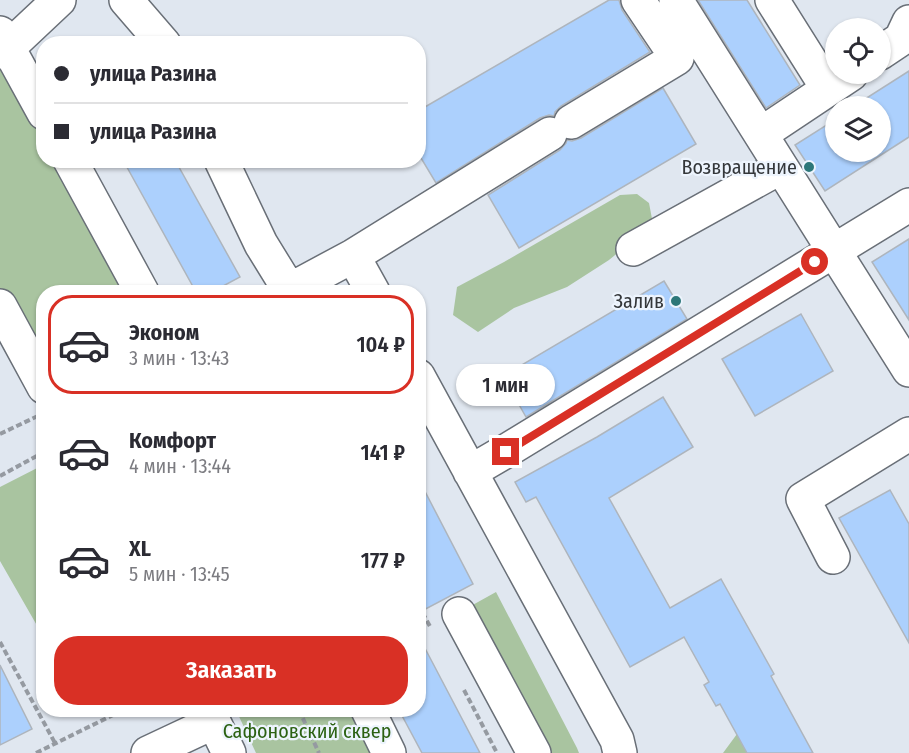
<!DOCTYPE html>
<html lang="ru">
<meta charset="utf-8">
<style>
body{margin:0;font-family:"Fira Sans Condensed",sans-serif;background:#f2f2f3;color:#2b2b33;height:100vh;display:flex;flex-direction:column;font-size:22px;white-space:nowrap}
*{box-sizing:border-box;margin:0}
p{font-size:20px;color:#7c7c81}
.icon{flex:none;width:33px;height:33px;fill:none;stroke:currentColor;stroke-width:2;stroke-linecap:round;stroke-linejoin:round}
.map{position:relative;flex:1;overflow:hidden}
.sheet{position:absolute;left:36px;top:285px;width:390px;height:432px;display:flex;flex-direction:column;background:#fff;border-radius:24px;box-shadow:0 2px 4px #0004}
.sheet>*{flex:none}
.hud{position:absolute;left:36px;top:36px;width:390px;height:132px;border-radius:24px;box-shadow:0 2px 4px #0004;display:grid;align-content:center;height:132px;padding:0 18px;background:#fff}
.buttons{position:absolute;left:825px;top:18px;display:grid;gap:12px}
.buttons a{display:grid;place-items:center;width:66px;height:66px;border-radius:50%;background:#fff;box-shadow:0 2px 4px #0004;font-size:30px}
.end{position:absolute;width:27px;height:27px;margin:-14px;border:8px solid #d93025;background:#fff;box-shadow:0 0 0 3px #fff}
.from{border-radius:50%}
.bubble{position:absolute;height:42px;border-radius:21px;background:#fff;box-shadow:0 2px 4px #0004;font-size:20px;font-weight:600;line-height:42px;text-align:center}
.hud b{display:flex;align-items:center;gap:21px;height:57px;font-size:22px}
.hud b+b{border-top:2px solid #e1e1e2}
.hud i{width:15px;height:15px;background:#2b2b33}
ul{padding:10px 0 0;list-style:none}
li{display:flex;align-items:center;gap:18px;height:99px;margin:0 12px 9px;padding:0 6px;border:3px solid transparent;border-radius:24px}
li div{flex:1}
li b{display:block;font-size:22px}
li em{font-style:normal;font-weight:600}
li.active{border-color:#d93025}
li>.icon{width:54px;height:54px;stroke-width:1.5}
.action{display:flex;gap:12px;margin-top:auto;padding:12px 18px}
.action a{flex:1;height:69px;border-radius:24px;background:#d93025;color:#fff;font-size:24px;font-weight:600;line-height:69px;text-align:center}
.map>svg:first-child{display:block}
.green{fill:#a9c4a0}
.building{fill:#acd0fd;stroke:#aeb5bd;stroke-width:1.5}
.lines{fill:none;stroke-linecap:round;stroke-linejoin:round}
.minor-casing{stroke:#696f77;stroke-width:36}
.path{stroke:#959aa1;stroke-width:4;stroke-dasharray:6 3;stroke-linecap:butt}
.minor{stroke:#fff;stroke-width:33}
.route{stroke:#d93025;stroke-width:8}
.poi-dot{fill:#2d7779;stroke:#edf4fd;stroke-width:2}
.labels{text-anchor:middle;stroke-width:4.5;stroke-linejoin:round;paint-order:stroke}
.poi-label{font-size:20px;fill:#34373a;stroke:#edf4fd;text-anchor:end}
.park-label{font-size:20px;fill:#2b6112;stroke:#edf4fd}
</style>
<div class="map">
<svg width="909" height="753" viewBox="0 0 909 753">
<rect width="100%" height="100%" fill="#e0e7f0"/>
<path class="green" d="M0 52 43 113 44 160 70 161 142 292H44L43 387 0 306Z
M637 194 649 203 653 224 609 260 567 287 514 308 478 332 453 315 457 287 504 262 620 195Z
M43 465V636L0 561V487Z
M496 592 577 748 579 753H546L469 607Z
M236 710H357L378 753H256Z
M737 734 747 753H723Z"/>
<path class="building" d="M609 0H619L622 10 650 52 561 106 555 112 554 116 549 115 540 118 436 183 418 153V111Z
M698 0H747L800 85 766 108Z
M909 71V137L825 191 795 145 836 119V152H880V106H854Z
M663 88 696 144 519 248 488 195 560 150 566 143 567 140 572 141 581 138Z
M123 160H175L240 277 212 292H196Z
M909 239V320L872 262Z
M664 281 687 319 526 417 503 376Z
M801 314 833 371 755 416 722 359Z
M663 397 693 447 609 498 670 608 721 579 774 674 771 676 813 753H747L720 704 716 706 704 685 709 682 684 637 630 667 536 497 526 502 515 482 597 437Z
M418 478 473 584 418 613Z
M890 490 909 524V643L839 518Z
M418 635 480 753H422L399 710H418Z
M0 665 32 729 0 745Z"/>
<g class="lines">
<defs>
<path id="minor" d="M126 0 164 44
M676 0 909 370
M772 0 828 89
M0 33 44 113
M0 52 8 48 59 0
M880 53 901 39 909 22
M571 122 677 58 638 0
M761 134 851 74
M70 160 142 292
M221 160 261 244 290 291
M633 249 781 167
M353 256 373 292
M286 292 353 256 550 134
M0 306 44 387
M418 376 617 740 620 753
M470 472 506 451 909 205
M833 557 803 499 909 434
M459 614 534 753
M208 710 229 753
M368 710 389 753
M148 753 214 722"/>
</defs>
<use href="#minor" class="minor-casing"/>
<path class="path" d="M0 434 40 415
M0 476 44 452
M418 605 431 628
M0 642 55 743
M464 690 497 753
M299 710 319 753
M36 753 123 710"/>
<use href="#minor" class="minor"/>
</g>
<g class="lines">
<path class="route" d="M506 452 815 262"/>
</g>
<g class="poi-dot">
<circle cx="809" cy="167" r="6"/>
<circle cx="676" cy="301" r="6"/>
</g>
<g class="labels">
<g class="poi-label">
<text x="797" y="174">Возвращение</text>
<text x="664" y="308">Залив</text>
</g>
<g class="park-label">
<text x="307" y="738">Сафоновский сквер</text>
</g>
</g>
</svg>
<div class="buttons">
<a><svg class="icon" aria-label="locate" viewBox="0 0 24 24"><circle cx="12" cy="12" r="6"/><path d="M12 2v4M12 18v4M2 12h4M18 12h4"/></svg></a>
<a><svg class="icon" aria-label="layers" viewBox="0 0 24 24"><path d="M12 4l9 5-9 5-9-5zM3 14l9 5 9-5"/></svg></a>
</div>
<i class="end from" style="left:815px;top:262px"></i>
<i class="end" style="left:506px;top:452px"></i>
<div class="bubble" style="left:456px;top:364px;width:99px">1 мин</div>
<div class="hud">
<b><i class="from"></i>улица Разина</b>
<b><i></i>улица Разина</b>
</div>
<section class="sheet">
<ul>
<li class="active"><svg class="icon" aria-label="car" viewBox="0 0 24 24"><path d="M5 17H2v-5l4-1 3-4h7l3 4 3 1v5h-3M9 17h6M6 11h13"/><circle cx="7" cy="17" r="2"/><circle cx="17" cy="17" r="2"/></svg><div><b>Эконом</b><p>3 мин · 13:43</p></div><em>104 ₽</em></li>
<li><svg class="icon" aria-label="car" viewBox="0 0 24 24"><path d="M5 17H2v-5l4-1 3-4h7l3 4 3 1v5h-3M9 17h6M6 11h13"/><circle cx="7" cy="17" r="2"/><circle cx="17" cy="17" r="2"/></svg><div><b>Комфорт</b><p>4 мин · 13:44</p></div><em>141 ₽</em></li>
<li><svg class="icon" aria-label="car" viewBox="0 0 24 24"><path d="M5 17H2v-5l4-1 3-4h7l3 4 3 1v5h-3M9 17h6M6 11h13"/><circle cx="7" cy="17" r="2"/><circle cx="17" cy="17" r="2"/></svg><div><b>XL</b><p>5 мин · 13:45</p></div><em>177 ₽</em></li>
</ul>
<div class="action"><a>Заказать</a></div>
</section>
</div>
